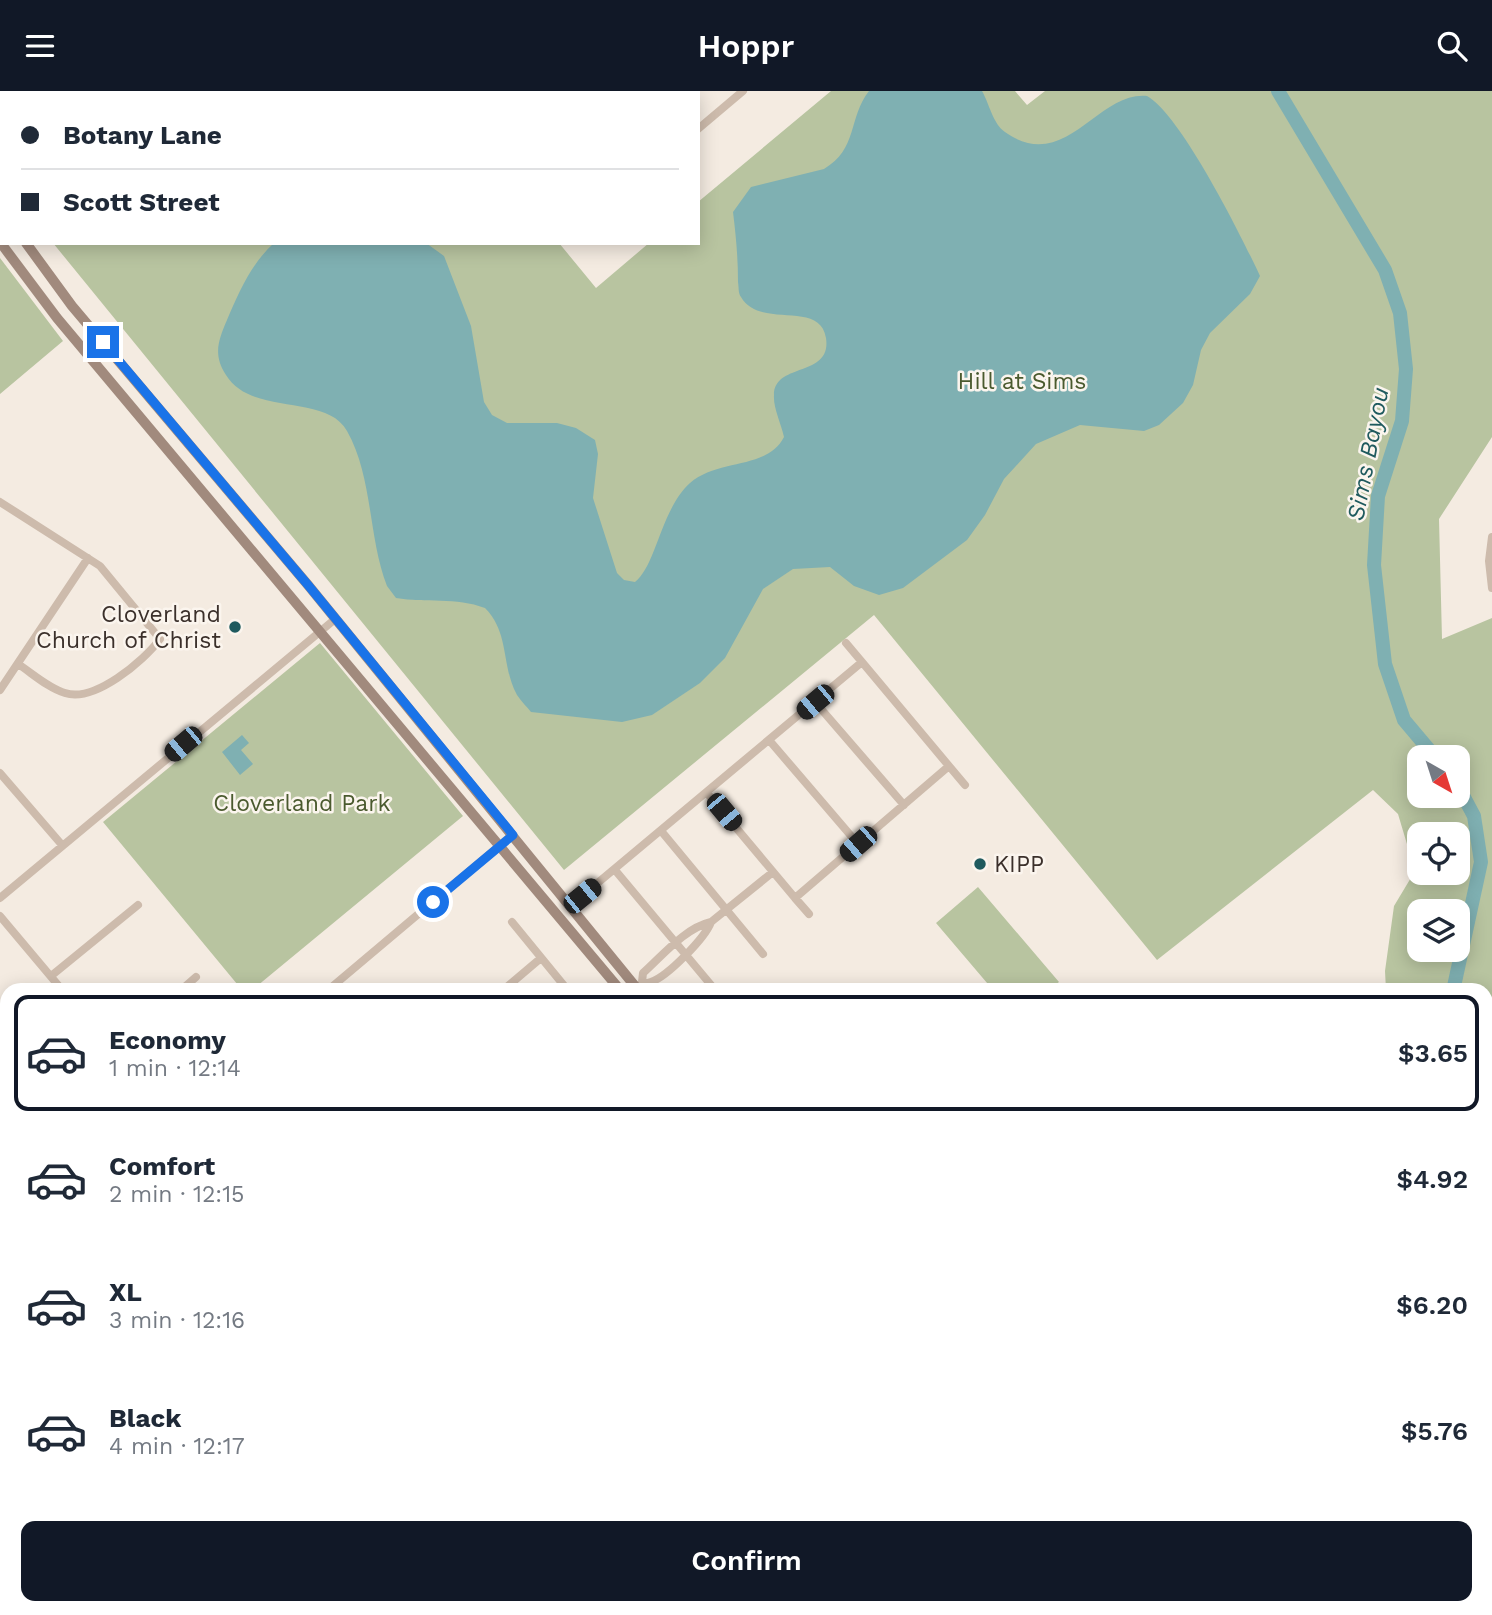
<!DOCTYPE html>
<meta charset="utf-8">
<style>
body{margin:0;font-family:"Work Sans",sans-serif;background:#f6f6f7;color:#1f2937;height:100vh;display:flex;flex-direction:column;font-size:26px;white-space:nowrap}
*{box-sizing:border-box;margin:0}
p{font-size:23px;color:#747a83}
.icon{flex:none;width:38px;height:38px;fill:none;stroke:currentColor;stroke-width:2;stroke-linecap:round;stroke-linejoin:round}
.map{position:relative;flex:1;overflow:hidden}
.drawer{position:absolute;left:0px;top:892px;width:1493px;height:632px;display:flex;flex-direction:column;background:#fff;border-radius:21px 21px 0 0;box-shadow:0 4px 18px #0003}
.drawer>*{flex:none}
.banner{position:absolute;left:0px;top:0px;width:700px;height:154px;box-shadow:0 4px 18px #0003;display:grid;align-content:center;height:154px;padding:0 21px;background:#fff}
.needle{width:46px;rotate:141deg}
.tools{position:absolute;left:1407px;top:654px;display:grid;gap:14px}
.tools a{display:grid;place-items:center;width:63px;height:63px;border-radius:14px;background:#fff;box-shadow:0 4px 18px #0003;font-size:35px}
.end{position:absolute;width:32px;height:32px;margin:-16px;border:9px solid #1a73e8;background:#fff;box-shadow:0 0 0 4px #fff}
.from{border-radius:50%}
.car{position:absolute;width:21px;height:42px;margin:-21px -10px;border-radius:9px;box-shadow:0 0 5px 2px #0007;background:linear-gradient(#222 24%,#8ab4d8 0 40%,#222 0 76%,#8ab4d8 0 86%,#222 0)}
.banner b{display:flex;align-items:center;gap:24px;height:66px;font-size:26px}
.banner b+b{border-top:2px solid #e0e1e3}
.banner i{width:18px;height:18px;background:#1f2937}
ul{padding:12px 0 0;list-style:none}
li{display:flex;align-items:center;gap:21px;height:116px;margin:0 14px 10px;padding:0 7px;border:4px solid transparent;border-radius:14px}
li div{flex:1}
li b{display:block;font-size:26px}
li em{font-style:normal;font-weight:600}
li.active{border-color:#111827}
li>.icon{width:63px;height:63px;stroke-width:1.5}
.primary-button{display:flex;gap:14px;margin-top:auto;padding:14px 21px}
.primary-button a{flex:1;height:80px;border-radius:14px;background:#111827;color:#fff;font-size:28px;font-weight:600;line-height:80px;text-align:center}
header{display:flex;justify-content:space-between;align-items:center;height:91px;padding:0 21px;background:#111827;color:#fff;font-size:32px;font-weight:600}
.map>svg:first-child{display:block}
.green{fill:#b8c4a0;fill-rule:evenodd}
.water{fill:#7fb0b2}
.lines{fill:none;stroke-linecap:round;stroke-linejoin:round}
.stream{stroke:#7fb0b2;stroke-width:2.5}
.river{stroke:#7fb0b2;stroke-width:14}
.minor{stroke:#cdbbac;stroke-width:8}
.secondary{stroke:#a18a7d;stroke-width:10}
.route{stroke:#1a73e8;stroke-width:9}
.poi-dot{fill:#1f5a5e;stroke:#fbf5ee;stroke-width:2.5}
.labels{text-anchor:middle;stroke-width:5;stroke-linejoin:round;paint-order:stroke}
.park-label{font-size:23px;fill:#4a5a2e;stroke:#fbf5ee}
.poi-label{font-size:23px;fill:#3b302b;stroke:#fbf5ee;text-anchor:end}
.water-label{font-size:24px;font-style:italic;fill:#1f5a5e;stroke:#fbf5ee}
</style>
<header><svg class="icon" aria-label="menu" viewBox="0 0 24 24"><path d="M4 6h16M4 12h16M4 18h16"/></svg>Hoppr<svg class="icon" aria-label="search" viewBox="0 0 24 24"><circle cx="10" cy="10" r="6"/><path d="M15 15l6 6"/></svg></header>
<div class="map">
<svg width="1492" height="1524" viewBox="0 0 1492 1524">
<rect width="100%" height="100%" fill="#f4ebe1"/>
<path class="green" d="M0 0H432L434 2H2V89Z
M831 0H1015L1027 14 1045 0H1492V346L1439 428 1442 548 1492 527V1278L1489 1282 1492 1285V1435L1488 1439 1486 900 1386 899 1385 880 1394 815 1415 780 1398 723 1373 699 1157 869 874 524 564 779 53 152H559L596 197 649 152H698V111ZM1419 667H1458V705H1419ZM1419 744H1458V782H1419ZM1419 821H1458V859H1419Z
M0 167 63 250 0 303Z
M320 552 463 725 251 900 242 899 103 731Z
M978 796 1059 891 1049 899H993L936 832Z
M1341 1517H1470V1524H1340Z"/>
<path class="water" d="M869 0H982C989 12 993 33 1005 41 1065 84 1097 0 1147 5 1181 24 1242 146 1260 185L1250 203 1210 242 1201 259 1193 294 1183 312 1159 334 1144 340 1080 334 1036 353 1004 388 985 424 967 449 903 497 879 504 854 495 830 476 793 478 763 498 725 567 700 592 652 624 622 631 531 621C527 616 521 610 517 604 501 575 510 542 485 517 456 506 426 512 396 507L387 495C368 446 373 386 347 340 326 302 252 326 226 284 213 264 218 250 227 229 239 201 251 173 274 152H426L444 165 471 235 484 311 492 324 507 332H557L576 337 595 349 598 363 593 407 617 482 624 489 635 491C656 475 661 418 690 392 719 367 767 379 784 346 781 332 773 317 774 304 774 271 832 287 826 247 820 208 760 239 741 206 738 202 739 197 738 191 738 167 736 145 733 121L751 96 824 78C858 58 848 27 869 0Z
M242 644 249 652 241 659 253 673 240 684 222 661Z"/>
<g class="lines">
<path class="stream" d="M0 918 7 926
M1486 964 1492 947
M504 1517 509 1524"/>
<path class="river" d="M1278 0 1385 179 1400 222 1406 278 1402 330 1378 405 1374 474 1385 573 1404 629 1436 667
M1453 900 1481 771 1474 725 1458 695
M1410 1517V1524"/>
<path class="minor" d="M639 0V2
M511 2 512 0
M698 38 743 0
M0 411 100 475 160 548C144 570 94 612 65 602 48 597 32 582 18 573
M1492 446 1489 470 1492 497
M846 552 862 571
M0 599 88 467
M815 611 904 714
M769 649 858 753
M949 675 965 694
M0 682 62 754
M662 741 763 863
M615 779 716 900
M0 807 334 529
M795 807 809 823
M570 815 862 571 949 675 795 807 707 702
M0 825 63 900
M512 831 566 897
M711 831 773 781
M51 885 138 814
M180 900 196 886
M327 900 512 744
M502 900 541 867
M631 900C639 893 643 894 651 891 668 885 705 847 711 831 685 837 663 864 643 882L642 891
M0 1005 7 1014
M0 1095 7 1090
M0 1215 7 1209
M0 1335 7 1329
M0 1455 7 1449
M0 1487 7 1481
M430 1517 436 1524
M586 1517 591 1524
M705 1517 711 1524
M828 1517 834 1524
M952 1517 957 1524
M108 1524 116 1517
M262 1524 270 1517
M738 1524 746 1517"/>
<path class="secondary" d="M0 111 2 113
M0 151 57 227 621 900
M26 152 72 215 308 494 639 900
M1130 1517 1135 1524
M1156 1517 1161 1524"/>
</g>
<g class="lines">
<path class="route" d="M103 251 308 494 513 744 433 811"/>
</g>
<g class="poi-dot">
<circle cx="235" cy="536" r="7"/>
<circle cx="980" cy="773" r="7"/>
</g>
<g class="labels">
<g class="park-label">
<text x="1022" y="298">Hill at Sims</text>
<text x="302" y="720">Cloverland Park</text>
</g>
<g class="poi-label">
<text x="221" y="531">Cloverland<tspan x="221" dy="26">Church of Christ</tspan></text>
<text x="994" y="781" text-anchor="start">KIPP</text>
</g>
<g class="water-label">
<text transform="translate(1368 363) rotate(-79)" y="8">Sims Bayou</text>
</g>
</g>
</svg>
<div class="tools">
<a><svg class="needle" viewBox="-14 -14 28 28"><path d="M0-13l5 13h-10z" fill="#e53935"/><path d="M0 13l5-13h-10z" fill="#747a83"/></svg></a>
<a><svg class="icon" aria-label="locate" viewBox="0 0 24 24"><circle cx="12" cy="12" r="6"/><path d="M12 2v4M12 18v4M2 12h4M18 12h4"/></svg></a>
<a><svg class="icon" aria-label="layers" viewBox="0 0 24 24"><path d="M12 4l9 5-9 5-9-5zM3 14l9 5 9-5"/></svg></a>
</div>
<i class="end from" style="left:433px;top:811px"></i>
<i class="end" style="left:103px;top:251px"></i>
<i class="car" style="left:815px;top:611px;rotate:230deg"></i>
<i class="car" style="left:183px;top:653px;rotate:230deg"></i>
<i class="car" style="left:724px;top:721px;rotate:140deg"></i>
<i class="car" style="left:858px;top:753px;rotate:229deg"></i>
<i class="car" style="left:582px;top:805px;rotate:51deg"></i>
<div class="banner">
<b><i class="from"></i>Botany Lane</b>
<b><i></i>Scott Street</b>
</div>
<section class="drawer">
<ul>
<li class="active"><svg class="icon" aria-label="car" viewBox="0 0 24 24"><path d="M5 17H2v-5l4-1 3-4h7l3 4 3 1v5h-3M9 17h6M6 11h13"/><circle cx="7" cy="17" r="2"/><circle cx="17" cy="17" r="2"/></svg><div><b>Economy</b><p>1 min · 12:14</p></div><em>$3.65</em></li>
<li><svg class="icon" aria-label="car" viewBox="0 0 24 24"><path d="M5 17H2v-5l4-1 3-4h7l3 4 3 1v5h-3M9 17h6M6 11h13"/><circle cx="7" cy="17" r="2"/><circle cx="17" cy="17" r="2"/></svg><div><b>Comfort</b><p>2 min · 12:15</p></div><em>$4.92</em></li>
<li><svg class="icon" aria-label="car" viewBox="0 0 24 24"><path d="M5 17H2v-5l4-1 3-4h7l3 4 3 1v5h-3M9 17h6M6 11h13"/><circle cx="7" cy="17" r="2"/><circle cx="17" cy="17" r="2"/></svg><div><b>XL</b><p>3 min · 12:16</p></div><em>$6.20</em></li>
<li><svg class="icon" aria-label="car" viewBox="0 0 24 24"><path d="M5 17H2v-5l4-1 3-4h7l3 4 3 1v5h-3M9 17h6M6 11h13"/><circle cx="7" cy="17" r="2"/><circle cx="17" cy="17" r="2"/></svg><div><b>Black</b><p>4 min · 12:17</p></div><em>$5.76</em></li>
</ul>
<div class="primary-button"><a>Confirm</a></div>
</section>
</div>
